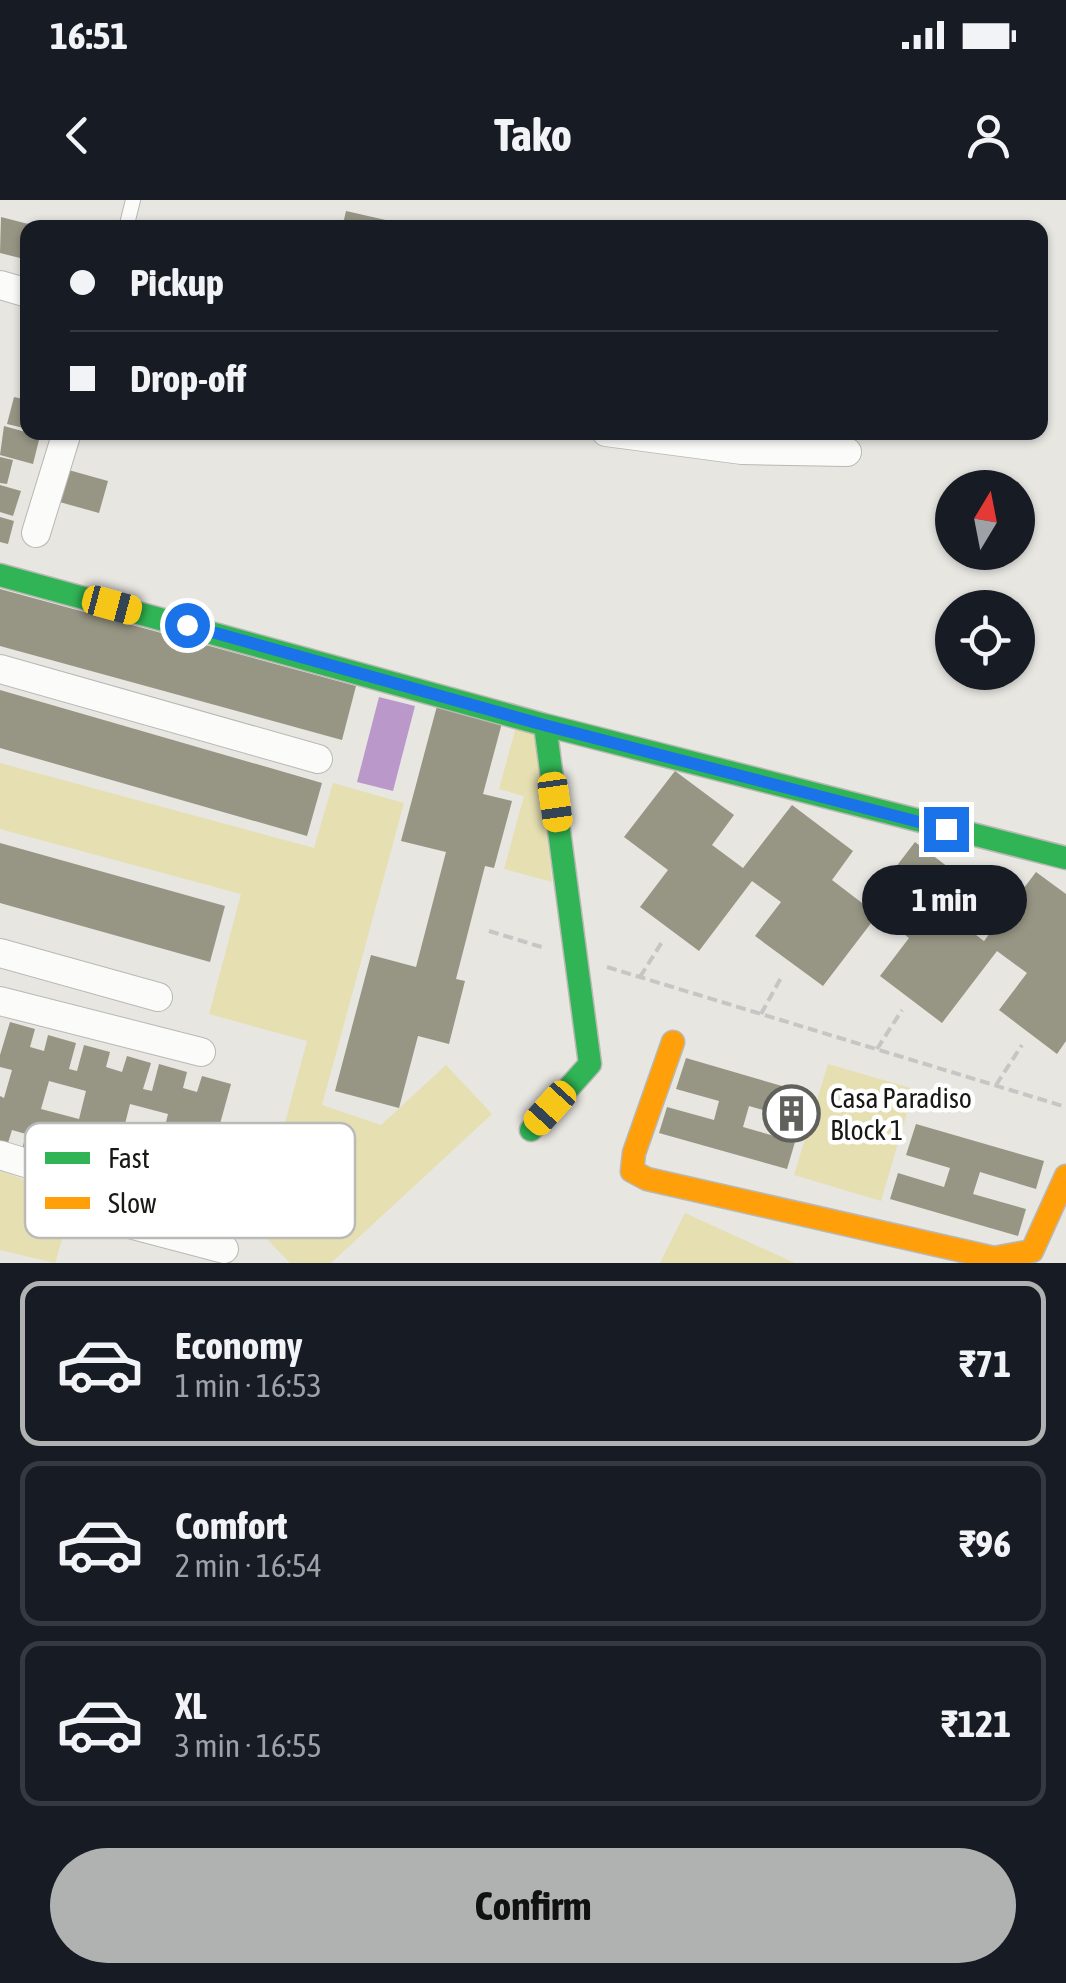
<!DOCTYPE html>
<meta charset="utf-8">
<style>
body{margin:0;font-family:"Asap Condensed",sans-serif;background:#20242c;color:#f1f3f6;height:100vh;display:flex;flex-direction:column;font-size:38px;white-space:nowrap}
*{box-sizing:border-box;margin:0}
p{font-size:32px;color:#9ea1a6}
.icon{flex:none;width:55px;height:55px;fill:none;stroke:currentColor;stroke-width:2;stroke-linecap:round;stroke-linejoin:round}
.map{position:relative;height:1063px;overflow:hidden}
.details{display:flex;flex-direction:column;background:#171b24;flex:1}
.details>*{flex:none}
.banner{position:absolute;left:20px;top:20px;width:1028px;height:220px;border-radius:20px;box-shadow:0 2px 8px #0004;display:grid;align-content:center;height:220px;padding:0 50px;background:#171b24}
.needle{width:65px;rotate:10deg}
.tools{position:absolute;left:935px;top:270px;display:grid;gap:20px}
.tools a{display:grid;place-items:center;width:100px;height:100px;border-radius:50%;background:#171b24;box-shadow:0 2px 8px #0004;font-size:50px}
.end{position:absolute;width:45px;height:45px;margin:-22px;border:12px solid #1a73e8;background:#fff;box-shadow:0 0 0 5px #fff}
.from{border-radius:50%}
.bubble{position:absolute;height:70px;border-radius:35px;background:#171b24;box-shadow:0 2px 8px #0004;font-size:32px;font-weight:700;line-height:70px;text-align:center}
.car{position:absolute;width:30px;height:60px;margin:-30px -15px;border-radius:12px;box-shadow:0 0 8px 2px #0007;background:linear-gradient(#f5c518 24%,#345 0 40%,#f5c518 0 76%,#345 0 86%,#f5c518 0)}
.banner b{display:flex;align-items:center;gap:35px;height:95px;font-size:38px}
.banner b+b{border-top:2px solid #363941}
.banner i{width:25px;height:25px;background:#f1f3f6}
ul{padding:18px 0 0;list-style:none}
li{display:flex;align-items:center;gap:30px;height:165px;margin:0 20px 15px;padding:0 30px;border:5px solid #363941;border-radius:20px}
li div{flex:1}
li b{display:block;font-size:38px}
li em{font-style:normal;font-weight:700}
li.on{border-color:#b0b1b1}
li>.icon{width:90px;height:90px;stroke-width:1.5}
.primary-button{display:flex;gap:20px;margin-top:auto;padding:20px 50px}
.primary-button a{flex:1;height:115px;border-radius:60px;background:#b0b1b1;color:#111;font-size:40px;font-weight:700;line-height:115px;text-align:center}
.status{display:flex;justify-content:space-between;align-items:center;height:70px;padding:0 50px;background:#171b24;direction:ltr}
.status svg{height:28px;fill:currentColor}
header{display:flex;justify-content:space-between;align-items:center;height:130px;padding:0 50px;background:#171b24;font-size:45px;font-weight:700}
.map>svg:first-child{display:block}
.green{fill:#e5dfb1}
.water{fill:#ba98ca}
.building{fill:#979584;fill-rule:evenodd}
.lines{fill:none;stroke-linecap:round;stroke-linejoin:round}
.lane-casing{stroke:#b9b8b4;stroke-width:16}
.street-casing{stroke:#b9b8b4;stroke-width:30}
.fast-casing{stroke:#b9b8b4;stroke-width:25}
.slow-casing{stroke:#b9b8b4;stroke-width:25}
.path{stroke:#c6c6c4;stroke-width:4;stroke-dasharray:10 5;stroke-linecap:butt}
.lane{stroke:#fbfbfa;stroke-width:14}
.street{stroke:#fbfbfa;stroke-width:28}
.fast{stroke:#30b455;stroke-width:22}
.slow{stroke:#ff9f0a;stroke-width:22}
.route{stroke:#1a73e8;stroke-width:12}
.labels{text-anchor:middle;stroke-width:9;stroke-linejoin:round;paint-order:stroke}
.poi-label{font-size:28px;fill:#181815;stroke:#fff;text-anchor:start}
.key{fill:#fff;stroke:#babab9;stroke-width:2.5}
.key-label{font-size:28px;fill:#181815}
</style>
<div class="status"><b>16:51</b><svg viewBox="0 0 49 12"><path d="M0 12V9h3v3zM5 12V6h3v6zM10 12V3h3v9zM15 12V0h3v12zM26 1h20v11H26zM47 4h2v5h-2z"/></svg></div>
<header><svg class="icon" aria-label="back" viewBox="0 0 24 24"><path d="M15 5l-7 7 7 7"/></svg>Tako<svg class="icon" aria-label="person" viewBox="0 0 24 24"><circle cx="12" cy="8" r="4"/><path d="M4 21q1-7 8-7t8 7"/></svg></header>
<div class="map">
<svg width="1066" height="1063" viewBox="0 0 1066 1063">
<rect width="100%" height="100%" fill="#e7e6e1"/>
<path class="green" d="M516 527 537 531 552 682 504 669 524 596 499 589Z
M0 563 314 648 333 583 404 603 322 905 381 925 446 865 492 914 331 1063H290L263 1035 262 1008 307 841 209 814 241 694 0 629Z
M828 864 914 889 881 1001 794 975Z
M0 971C27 979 47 991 74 999L55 1063 0 1050Z
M685 1013 795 1063H660Z"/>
<path class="water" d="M379 497 415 506 393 591 357 582Z"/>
<path class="building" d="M346 11 412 26V28H342Z
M1 17 36 26 28 28V60L0 53Z
M14 197 28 200V229L7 224Z
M4 226 40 236 33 264 0 255Z
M0 257 13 260 7 284 0 283Z
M65 269 108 281 99 313 56 301Z
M0 285 21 291 13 316 0 312Z
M0 317 14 321 8 344 0 342Z
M0 389 356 486 342 540 0 446Z
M0 490 322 583 307 636 0 548Z
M437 506 502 523 483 594 512 601 494 668 485 666 456 779 465 781 449 844 418 836 399 908 335 891 371 755 416 767 446 652 401 641Z
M675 571 734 615 712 645 743 668 792 605 853 651 832 680 866 706 915 642 973 686 951 716 984 741 1036 672 1066 694V841L1057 854 999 810 1027 773 997 751 942 823 880 776 909 738 878 714 823 786 755 736 781 702 752 681 699 751 640 707 668 670 624 637Z
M0 643 225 706 210 762 0 703Z
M10 822 35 829 30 847 44 851 48 835 76 843 69 869 77 871 84 845 110 852 106 867 122 872 127 856 151 863 143 889 152 891 159 864 187 872 183 888 197 892 202 876 231 884 218 931 202 926 195 954 211 958 198 1002 173 995 178 977 164 973 160 989 132 981 140 955 131 953 124 978 99 971 103 956 86 951 82 966 58 960 65 934 57 931 50 957 22 950 26 934 12 930 7 946 0 943V896L4 898 12 870 0 867V855ZM49 881 86 891 79 919 41 909ZM130 904 168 914 161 942 123 932Z
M686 858 813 895 805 922 749 906 743 927 795 942 787 969 659 933 667 907 714 920 719 901 676 889Z
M916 924 1044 961 1036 989 980 972 973 994 1026 1009 1018 1036 890 999 898 973 944 987 950 968 906 955Z"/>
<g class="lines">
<defs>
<path id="lane" d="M126 28 133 0"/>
<path id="street" d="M0 85 28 93
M606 232 742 250 847 252
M36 333 67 232
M0 469 318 559
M0 753 158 797
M0 801 201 852
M0 955 55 972 65 1007 224 1049"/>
<path id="fast" d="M0 375 545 525 590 864 531 930
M545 525 1066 658"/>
<path id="slow" d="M673 842 634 953 632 971 647 979 994 1058 1032 1051 1066 976"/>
</defs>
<use href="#lane" class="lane-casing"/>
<use href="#street" class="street-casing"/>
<use href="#fast" class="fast-casing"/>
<use href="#slow" class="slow-casing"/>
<path class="path" d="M489 731 545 748
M607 767 1066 907
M640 777 662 742
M761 814 782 776
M877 849 902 810
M996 885 1022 845"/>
<use href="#lane" class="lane"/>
<use href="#street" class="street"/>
<use href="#fast" class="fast"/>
<use href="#slow" class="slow"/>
</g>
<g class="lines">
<path class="route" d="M187 425 544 525 946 629"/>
</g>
<defs>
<symbol id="building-ring" viewBox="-11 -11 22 22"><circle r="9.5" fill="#fff" stroke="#60605c" stroke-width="1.5"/><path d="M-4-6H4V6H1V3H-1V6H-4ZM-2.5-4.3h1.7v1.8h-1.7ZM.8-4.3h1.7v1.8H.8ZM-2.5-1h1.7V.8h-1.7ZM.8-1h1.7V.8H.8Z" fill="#60605c"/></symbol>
</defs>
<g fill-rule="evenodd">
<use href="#building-ring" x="760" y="882" width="63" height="63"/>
</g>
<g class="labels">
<g class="poi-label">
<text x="830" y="908">Casa Paradiso<tspan x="830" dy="32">Block 1</tspan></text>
</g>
</g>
<rect x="25" y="923" width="330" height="115" rx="15" class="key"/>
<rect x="45" y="952" width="45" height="12" fill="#30b455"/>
<rect x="45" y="997" width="45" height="12" fill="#ff9f0a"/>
<g class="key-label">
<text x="108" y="968">Fast</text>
<text x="108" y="1013">Slow</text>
</g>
</svg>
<div class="tools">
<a><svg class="needle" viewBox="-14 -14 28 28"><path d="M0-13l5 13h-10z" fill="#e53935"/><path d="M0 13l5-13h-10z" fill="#9ea1a6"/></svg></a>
<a><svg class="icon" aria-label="locate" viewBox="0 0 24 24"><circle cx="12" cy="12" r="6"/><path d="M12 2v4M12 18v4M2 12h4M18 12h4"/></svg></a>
</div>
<i class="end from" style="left:187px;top:425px"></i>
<i class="end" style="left:946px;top:629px"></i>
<div class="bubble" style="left:862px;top:665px;width:165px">1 min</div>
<i class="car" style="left:112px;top:405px;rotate:105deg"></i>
<i class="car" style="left:555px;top:602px;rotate:172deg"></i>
<i class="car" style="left:550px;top:908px;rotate:222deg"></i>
<div class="banner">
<b><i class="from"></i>Pickup</b>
<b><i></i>Drop-off</b>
</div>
</div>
<section class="details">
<ul>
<li class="on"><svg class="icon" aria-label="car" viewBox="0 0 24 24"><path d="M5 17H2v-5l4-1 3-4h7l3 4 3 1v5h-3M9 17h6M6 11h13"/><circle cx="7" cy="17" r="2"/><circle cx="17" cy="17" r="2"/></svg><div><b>Economy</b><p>1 min · 16:53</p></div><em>₹71</em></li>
<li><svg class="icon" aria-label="car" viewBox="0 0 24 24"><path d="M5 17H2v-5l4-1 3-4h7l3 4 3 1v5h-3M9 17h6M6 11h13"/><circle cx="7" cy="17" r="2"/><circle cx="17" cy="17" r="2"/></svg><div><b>Comfort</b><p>2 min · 16:54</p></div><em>₹96</em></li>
<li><svg class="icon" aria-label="car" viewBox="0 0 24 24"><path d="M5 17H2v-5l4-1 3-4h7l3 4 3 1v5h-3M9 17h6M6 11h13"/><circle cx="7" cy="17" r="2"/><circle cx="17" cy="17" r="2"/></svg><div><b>XL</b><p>3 min · 16:55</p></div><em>₹121</em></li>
</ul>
<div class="primary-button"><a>Confirm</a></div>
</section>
